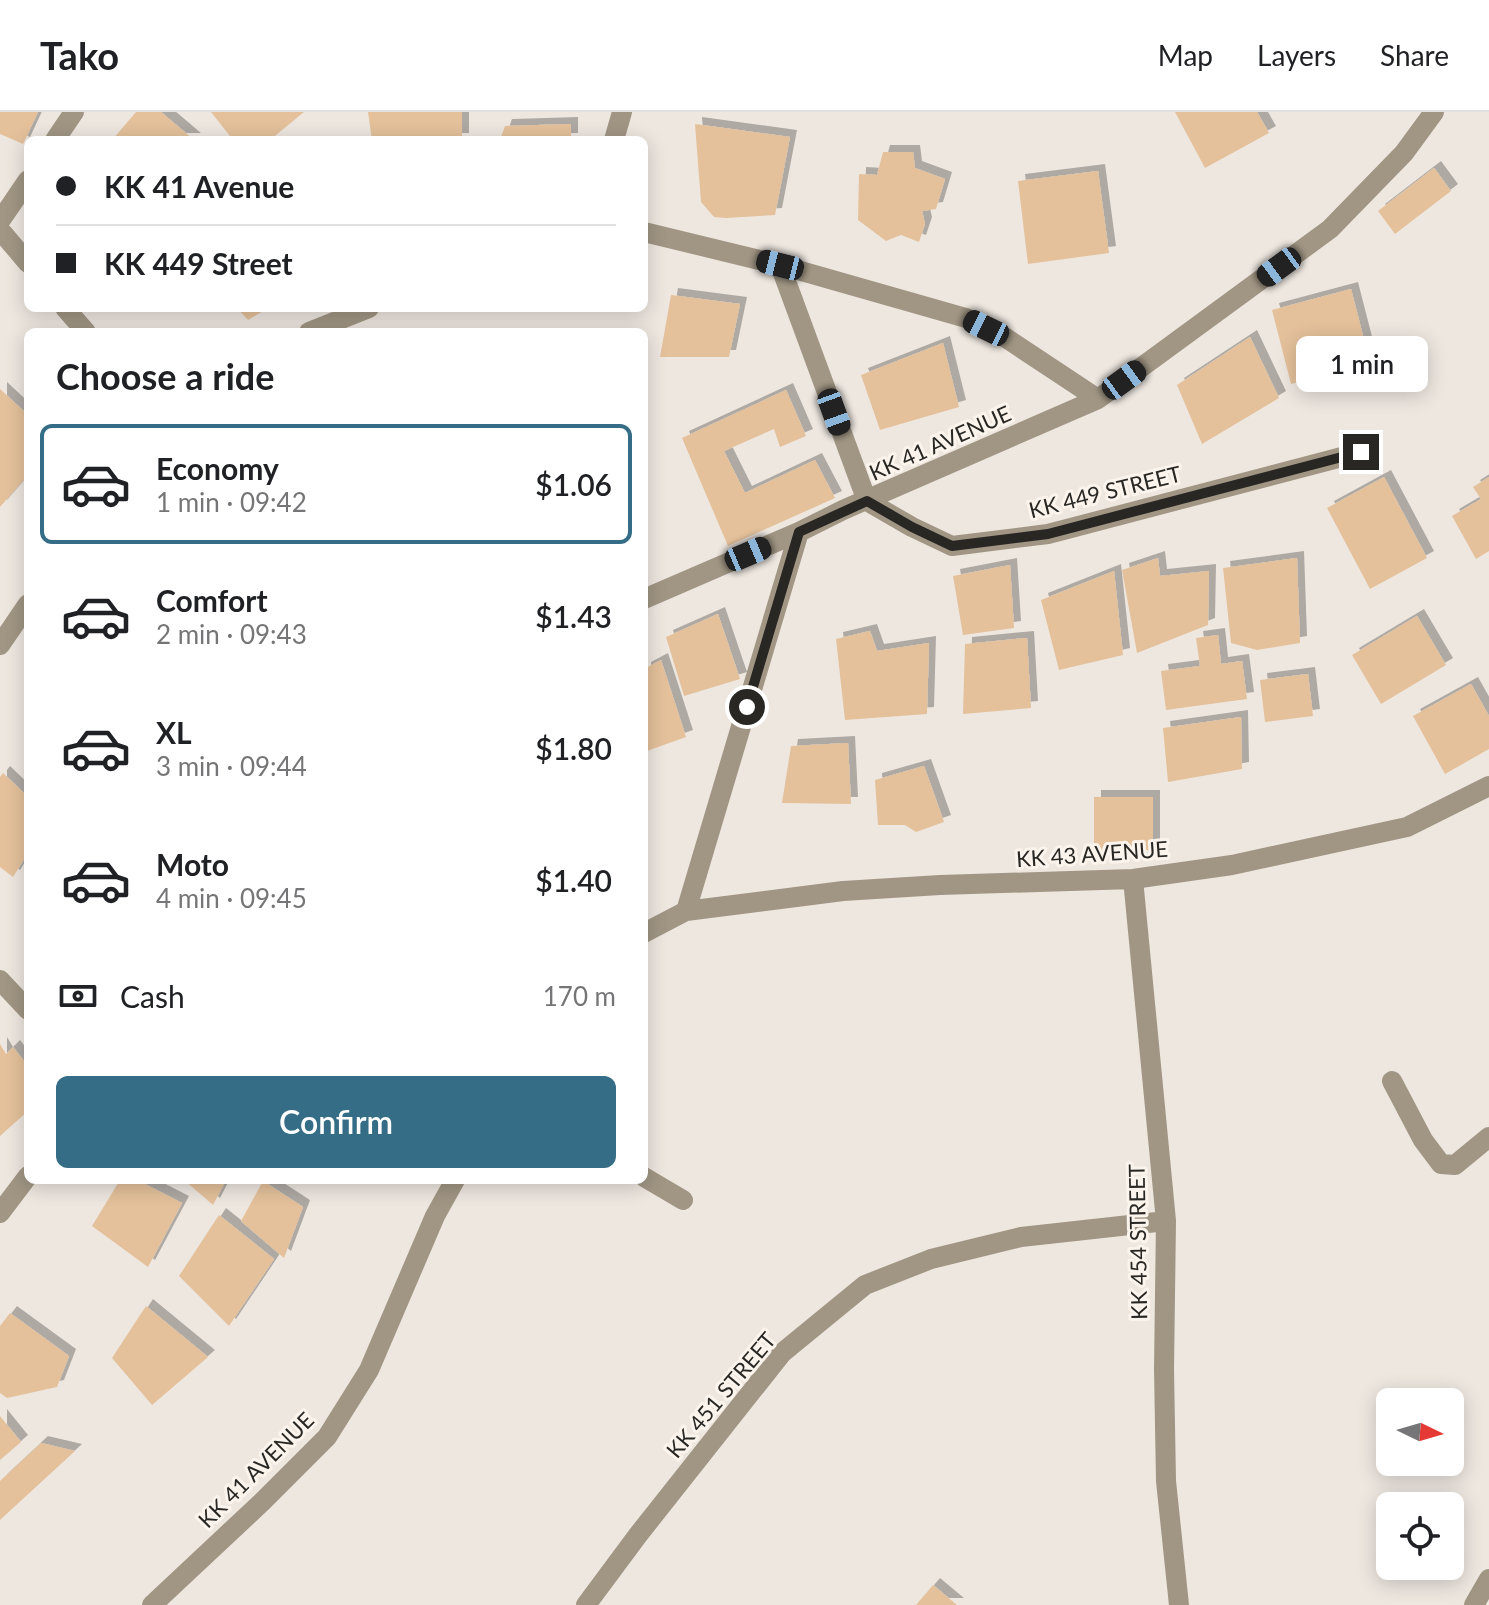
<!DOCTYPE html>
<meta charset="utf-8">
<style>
body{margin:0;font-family:Lato,sans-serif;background:#f6f6f6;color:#202124;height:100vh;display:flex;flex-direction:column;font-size:30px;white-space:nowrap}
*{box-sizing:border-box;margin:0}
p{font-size:26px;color:#757577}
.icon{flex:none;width:44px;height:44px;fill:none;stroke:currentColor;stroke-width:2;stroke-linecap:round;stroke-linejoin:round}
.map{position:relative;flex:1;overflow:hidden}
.side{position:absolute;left:24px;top:216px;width:624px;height:856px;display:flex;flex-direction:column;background:#fff;border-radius:12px;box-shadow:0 4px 20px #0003}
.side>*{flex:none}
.hud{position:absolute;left:24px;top:24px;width:624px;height:176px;border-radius:12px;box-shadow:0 4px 20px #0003;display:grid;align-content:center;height:176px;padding:0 32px;background:#fff}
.needle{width:52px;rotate:95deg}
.buttons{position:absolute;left:1376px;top:1276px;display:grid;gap:16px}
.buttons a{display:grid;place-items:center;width:88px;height:88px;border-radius:12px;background:#fff;box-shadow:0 4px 20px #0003;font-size:40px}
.end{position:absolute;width:36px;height:36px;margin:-18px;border:10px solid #292724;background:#fff;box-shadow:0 0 0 4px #fff}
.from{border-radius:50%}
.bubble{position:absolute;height:56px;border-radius:12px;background:#fff;box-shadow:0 4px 20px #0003;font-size:26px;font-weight:600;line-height:56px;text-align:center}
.car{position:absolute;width:24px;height:48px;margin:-24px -12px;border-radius:10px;box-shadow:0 0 6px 2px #0007;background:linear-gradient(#222 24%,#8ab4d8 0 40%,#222 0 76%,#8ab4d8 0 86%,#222 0)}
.hud b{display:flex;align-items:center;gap:28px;height:76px;font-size:30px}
.hud b+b{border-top:2px solid #e0e0e0}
.hud i{width:20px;height:20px;background:#202124}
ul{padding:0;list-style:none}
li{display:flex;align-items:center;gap:24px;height:120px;margin:0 16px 12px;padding:0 16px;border:4px solid transparent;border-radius:12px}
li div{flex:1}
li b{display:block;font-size:30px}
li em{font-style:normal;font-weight:600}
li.selected{border-color:#356d87}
li>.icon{width:72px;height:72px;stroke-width:1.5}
h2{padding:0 32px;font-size:36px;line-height:96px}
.pay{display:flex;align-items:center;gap:20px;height:88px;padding:0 32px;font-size:30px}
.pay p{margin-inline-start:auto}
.button{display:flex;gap:16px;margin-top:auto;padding:16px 32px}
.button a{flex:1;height:92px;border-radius:12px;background:#356d87;color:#fff;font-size:32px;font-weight:600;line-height:92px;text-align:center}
header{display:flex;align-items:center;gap:48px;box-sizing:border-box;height:112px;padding:0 40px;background:#fff;border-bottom:2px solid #e0e0e0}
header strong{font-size:38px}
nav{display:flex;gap:44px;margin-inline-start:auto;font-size:28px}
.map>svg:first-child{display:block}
.building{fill:#e4c19b;filter:url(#shadow)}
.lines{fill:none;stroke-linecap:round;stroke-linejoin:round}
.minor{stroke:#a19684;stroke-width:20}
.route{stroke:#292724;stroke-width:10}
.labels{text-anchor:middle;stroke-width:6;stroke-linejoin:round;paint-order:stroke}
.street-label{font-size:22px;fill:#292724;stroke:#fbf4ed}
</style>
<header>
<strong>Tako</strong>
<nav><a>Map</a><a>Layers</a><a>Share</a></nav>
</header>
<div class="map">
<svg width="1489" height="1493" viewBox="0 0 1489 1493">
<defs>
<filter id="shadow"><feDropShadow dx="7" dy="-7" stdDeviation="0" flood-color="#0004"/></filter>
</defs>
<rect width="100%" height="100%" fill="#eee7e0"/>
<path class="building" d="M0 0H38L23 32 0 22Z
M136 0H161L194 28H112Z
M211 0H304L270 28H233Z
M368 0H462V28H372Z
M1175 0H1257L1269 21 1205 56Z
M571 12V28H500L505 14Z
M695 12 790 25 775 103 726 106 714 105 701 90Z
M883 40H913L915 56 945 67 936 97 922 99 925 112 919 130 901 123 886 129 858 108 859 62 877 63Z
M1434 56 1451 79 1395 122 1378 99Z
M1098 59 1109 141 1028 152 1018 69Z
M1351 177 1370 251 1291 272 1272 198Z
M671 183 740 192 729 245H660Z
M237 196H268L248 208Z
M1250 225 1279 286 1202 332 1177 273Z
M943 231 959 295 880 318 861 263Z
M0 277 28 303V363L0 395Z
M786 278 806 324 780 335 774 317 724 339 745 381 815 348 835 386 728 434 682 326Z
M1384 365 1427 446 1370 477 1327 396Z
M1489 365V439L1476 447 1452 404 1481 387 1473 375Z
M1158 446 1160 464 1209 459 1208 513 1137 541 1122 458Z
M1297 446 1300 531 1257 538 1231 531 1223 456Z
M1010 453 1014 516 963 523 953 464Z
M1114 459 1123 543 1059 558 1041 488Z
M718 502 740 567 684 584 666 525Z
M1417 504 1446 553 1381 592 1352 543Z
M870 519 877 539 929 531 927 602 845 608 836 527Z
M1218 523 1221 552 1242 549 1247 587 1166 598 1161 559 1200 554 1196 526Z
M1027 526 1031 596 963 602 965 532Z
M661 548 686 625 644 640V557Z
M1308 562 1313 604 1265 610 1260 568Z
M1471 572 1489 604V637L1445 662 1413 604Z
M1241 605 1242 657 1168 670 1163 616Z
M848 631 851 692 782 691 791 634Z
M924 654 944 710 916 720 905 713H878L875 668Z
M3 661 28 685V741L13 765 0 755V665Z
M1094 685H1153V738H1094Z
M0 932 6 942 13 935 28 954V999L0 1024Z
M120 1068H137L182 1091 148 1155 92 1114Z
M184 1068H226L213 1093Z
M263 1069 303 1095 284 1146 241 1109Z
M219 1103 274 1147 229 1214 179 1164Z
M146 1194 208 1245 152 1293 112 1246Z
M10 1201 69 1244 57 1275 7 1286 0 1281V1214Z
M0 1304 21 1330 0 1348Z
M41 1331 75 1339 0 1408V1369Z
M933 1473 957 1493H916Z"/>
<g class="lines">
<path class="minor" d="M55 28 74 0
M614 28 622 0
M0 109 28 68
M0 118 28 151
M644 120 780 153 966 206 1006 226 1098 287
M780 153 867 389 912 415 952 434 1048 422 1361 340
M65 196 86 220
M309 220 369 196
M644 487 799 420
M0 533 28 492
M1133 767 1166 1109 1164 1257 1166 1369 1179 1493
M686 799 843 779 940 773 1133 767 1232 753 1407 715 1489 674
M644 821 686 799 799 420 843 398 1098 287 1330 117 1404 41 1434 0
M0 868 28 898
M1392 969 1423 1028 1441 1052 1455 1053 1489 1025
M644 1065 683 1088
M0 1101 28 1064
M152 1493 262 1390 327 1325 369 1258 435 1104 455 1068
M586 1493 638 1423 782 1241 865 1173 931 1147 1021 1125 1166 1109
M1474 1493 1489 1467"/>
</g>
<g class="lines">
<path class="route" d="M747 595 799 420 867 389 912 415 952 434 1048 422 1361 340"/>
</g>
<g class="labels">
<g class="street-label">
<text transform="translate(940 331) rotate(-24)" y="8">KK 41 AVENUE</text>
<text transform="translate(1105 380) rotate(-14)" y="8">KK 449 STREET</text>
<text transform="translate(1092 742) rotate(-4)" y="8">KK 43 AVENUE</text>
<text transform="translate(1138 1130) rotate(-91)" y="8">KK 454 STREET</text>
<text transform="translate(721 1283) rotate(-50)" y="8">KK 451 STREET</text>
<text transform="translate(256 1358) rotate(-45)" y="8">KK 41 AVENUE</text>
</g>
</g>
</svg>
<div class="buttons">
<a><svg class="needle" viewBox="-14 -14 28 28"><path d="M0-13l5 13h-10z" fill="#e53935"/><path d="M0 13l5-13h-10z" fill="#757577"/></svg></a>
<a><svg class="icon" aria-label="locate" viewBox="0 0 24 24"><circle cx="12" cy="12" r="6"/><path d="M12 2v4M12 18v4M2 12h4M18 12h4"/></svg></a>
</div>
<i class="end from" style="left:747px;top:595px"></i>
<i class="end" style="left:1361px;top:340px"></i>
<div class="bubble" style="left:1296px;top:224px;width:132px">1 min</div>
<i class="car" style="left:780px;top:153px;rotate:284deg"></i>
<i class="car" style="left:1279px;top:155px;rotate:234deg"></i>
<i class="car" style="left:986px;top:216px;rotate:296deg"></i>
<i class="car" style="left:1124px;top:268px;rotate:54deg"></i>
<i class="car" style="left:834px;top:300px;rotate:160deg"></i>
<i class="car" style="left:748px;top:442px;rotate:67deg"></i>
<div class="hud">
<b><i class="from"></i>KK 41 Avenue</b>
<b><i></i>KK 449 Street</b>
</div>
<section class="side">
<h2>Choose a ride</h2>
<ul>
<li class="selected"><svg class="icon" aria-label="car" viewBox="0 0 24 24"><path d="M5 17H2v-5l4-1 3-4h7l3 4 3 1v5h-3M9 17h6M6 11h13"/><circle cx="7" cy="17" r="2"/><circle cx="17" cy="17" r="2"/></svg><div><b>Economy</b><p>1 min · 09:42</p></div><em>$1.06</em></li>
<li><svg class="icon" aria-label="car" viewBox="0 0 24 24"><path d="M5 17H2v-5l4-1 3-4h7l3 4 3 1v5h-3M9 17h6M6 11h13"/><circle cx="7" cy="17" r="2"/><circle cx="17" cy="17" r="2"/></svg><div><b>Comfort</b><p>2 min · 09:43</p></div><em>$1.43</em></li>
<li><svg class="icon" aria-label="car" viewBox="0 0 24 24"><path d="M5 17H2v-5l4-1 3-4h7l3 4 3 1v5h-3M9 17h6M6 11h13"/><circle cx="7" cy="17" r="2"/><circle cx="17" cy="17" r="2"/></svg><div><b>XL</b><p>3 min · 09:44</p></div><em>$1.80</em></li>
<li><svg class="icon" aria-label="car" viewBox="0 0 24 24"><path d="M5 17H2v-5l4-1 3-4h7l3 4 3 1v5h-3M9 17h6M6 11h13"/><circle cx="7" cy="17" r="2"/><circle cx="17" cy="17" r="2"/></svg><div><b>Moto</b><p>4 min · 09:45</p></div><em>$1.40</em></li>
</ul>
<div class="pay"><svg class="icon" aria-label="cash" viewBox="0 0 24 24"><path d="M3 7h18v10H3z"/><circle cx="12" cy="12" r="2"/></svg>Cash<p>170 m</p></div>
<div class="button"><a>Confirm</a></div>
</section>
</div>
